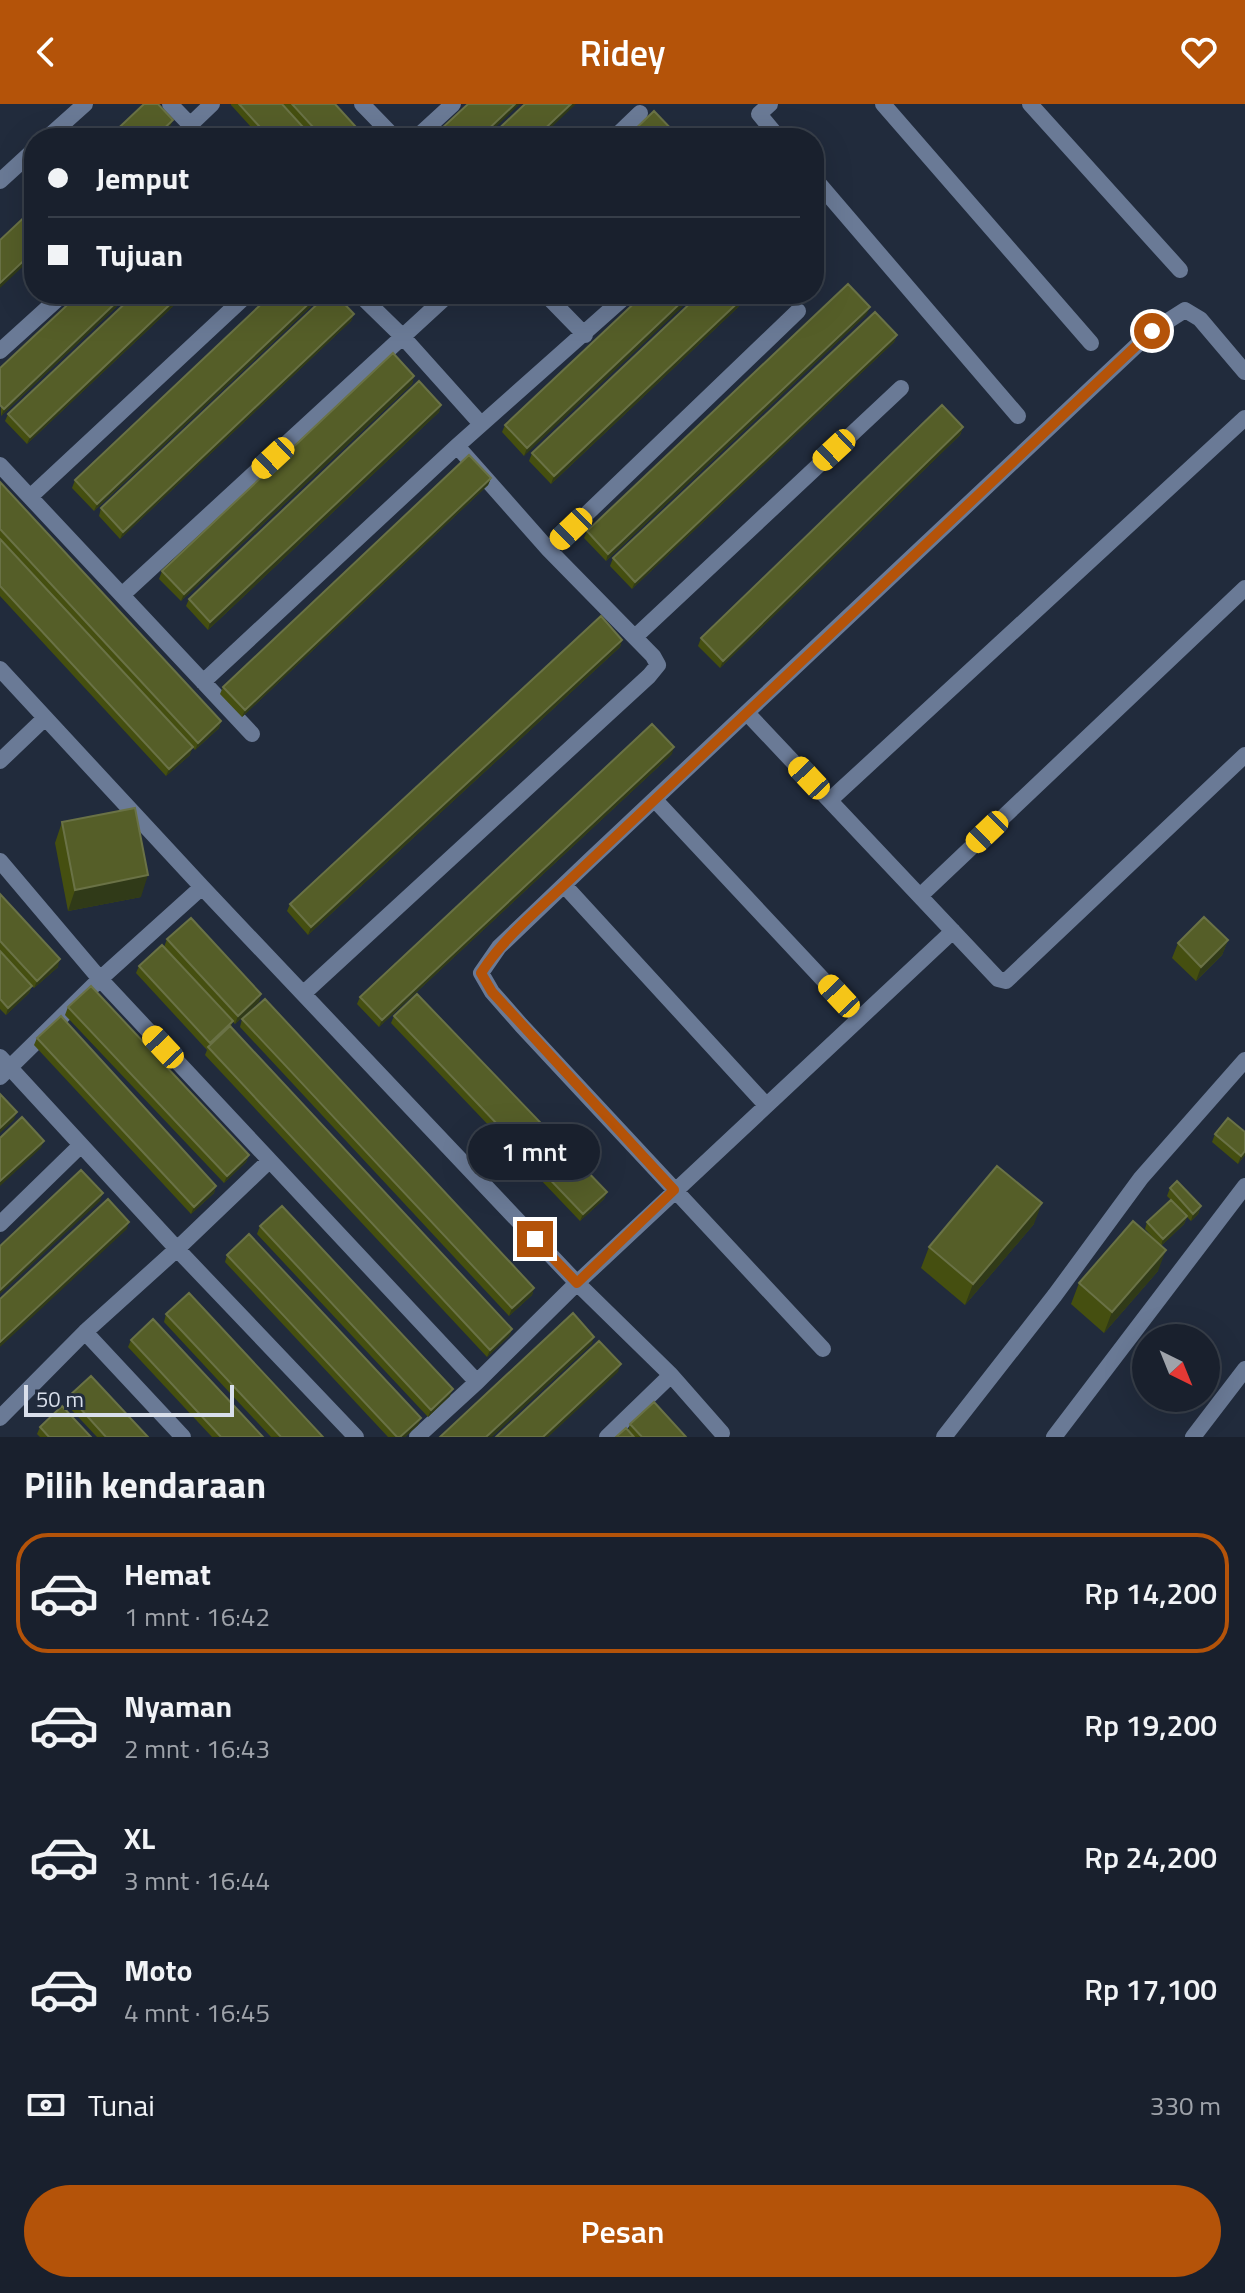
<!DOCTYPE html>
<html lang="id">
<meta charset="utf-8">
<style>
body{margin:0;font-family:"Titillium Web",sans-serif;background:#262d39;color:#f1f3f6;height:100vh;display:flex;flex-direction:column;font-size:30px;white-space:nowrap}
*{box-sizing:border-box;margin:0}
p{font-size:26px;color:#9fa3aa}
.icon{flex:none;width:44px;height:44px;fill:none;stroke:currentColor;stroke-width:2;stroke-linecap:round;stroke-linejoin:round}
.map{position:relative;height:1333px;overflow:hidden}
.details{display:flex;flex-direction:column;background:#19202d;flex:1}
.details>*{flex:none}
.top-card{position:absolute;left:24px;top:24px;width:800px;height:176px;border-radius:32px;box-shadow:0 8px 32px #0002,0 0 0 2px #373e49;display:grid;align-content:center;height:176px;padding:0 24px;background:#19202d}
.needle{width:52px;rotate:137deg}
.fabs{position:absolute;left:1132px;top:1220px;display:grid;gap:16px}
.fabs a{display:grid;place-items:center;width:88px;height:88px;border-radius:50%;background:#19202d;box-shadow:0 8px 32px #0002,0 0 0 2px #373e49;font-size:40px}
.scale{position:absolute;left:24px;bottom:20px;width:210px;box-sizing:border-box;padding-left:8px;border:4px solid #d9dfeb;border-top:0;font-size:22px;line-height:28px;white-space:nowrap;color:#d9dfeb;-webkit-text-stroke:6px #212b3c;paint-order:stroke}
.end{position:absolute;width:36px;height:36px;margin:-18px;border:10px solid #b45309;background:#fff;box-shadow:0 0 0 4px #fff}
.from{border-radius:50%}
.bubble{position:absolute;height:56px;border-radius:28px;background:#19202d;box-shadow:0 8px 32px #0002,0 0 0 2px #373e49;font-size:26px;font-weight:600;line-height:56px;text-align:center}
.car{position:absolute;width:24px;height:48px;margin:-24px -12px;border-radius:10px;box-shadow:0 0 6px 2px #0007;background:linear-gradient(#f5c518 24%,#345 0 40%,#f5c518 0 76%,#345 0 86%,#f5c518 0)}
.top-card b{display:flex;align-items:center;gap:28px;height:76px;font-size:30px}
.top-card b+b{border-top:2px solid #373e49}
.top-card i{width:20px;height:20px;background:#f1f3f6}
ul{padding:0;list-style:none}
li{display:flex;align-items:center;gap:24px;height:120px;margin:0 16px 12px;padding:0 8px;border:4px solid transparent;border-radius:32px}
li div{flex:1}
li b{display:block;font-size:30px}
li em{font-style:normal;font-weight:600}
li.selected{border-color:#b45309}
li>.icon{width:72px;height:72px;stroke-width:1.5}
h2{padding:0 24px;font-size:36px;line-height:96px}
.pay{display:flex;align-items:center;gap:20px;height:88px;padding:0 24px;font-size:30px}
.pay p{margin-inline-start:auto}
.button{display:flex;gap:16px;margin-top:auto;padding:16px 24px}
.button a{flex:1;height:92px;border-radius:48px;background:#b45309;color:#fff;font-size:32px;font-weight:600;line-height:92px;text-align:center}
header{display:flex;justify-content:space-between;align-items:center;height:104px;padding:0 24px;background:#b45309;color:#fff;font-size:36px;font-weight:600}
.map>svg:first-child{display:block}
.lines{fill:none;stroke-linecap:round;stroke-linejoin:round}
.minor{stroke:#6a7a96;stroke-width:16}
.wall{fill:#454f10}
.shaded-wall{fill:#303a18}
.building{fill:#555e28;stroke:#6a7246;stroke-width:2}
.route{stroke:#b45309;stroke-width:10}
</style>
<header><svg class="icon" aria-label="back" viewBox="0 0 24 24"><path d="M15 5l-7 7 7 7"/></svg>Ridey<svg class="icon" aria-label="heart" viewBox="0 0 24 24"><path d="M12 20l-8-8c-3-5 5-10 8-4 3-6 11-1 8 4z"/></svg></header>
<div class="map">
<svg width="1245" height="1333" viewBox="0 0 1245 1333">
<rect width="100%" height="100%" fill="#212b3c"/>
<g class="lines">
<path class="minor" d="M170 0 203 34
M362 0 395 34
M770 0 759 10 779 34
M883 0 1091 239
M1030 0 1180 166
M190 21 212 0
M47 34 85 0
M416 34 453 0
M614 34 640 9
M814 74 1018 312
M0 77 34 46
M359 190 403 233 481 320
M545 190 585 231
M0 247 63 190
M0 361 252 630
M30 393 248 190
M549 446 798 207
M122 491 449 190
M635 533 901 284
M0 565 202 783 577 1179 477 1278 417 1333
M203 578 457 342 628 190
M747 609 998 875 1006 877 1245 651
M0 657 45 614
M655 696 859 914
M830 696 1245 314
M0 757 100 875 477 1278
M564 781 766 1001
M920 792 1245 484
M304 889 649 572 658 561 653 552 549 446 457 342
M0 953 177 1145 356 1333
M0 973 100 875 202 783
M0 1120 81 1041
M85 1228 183 1333
M823 1245 521 921 492 888 481 869 499 843 591 755 1152 227 1185 206 1200 215 1245 268
M0 1314 85 1228 177 1145 269 1057
M722 1329 671 1271 577 1179 953 827
M607 1333 671 1271
M944 1333 1055 1191 1141 1074 1245 956
M1054 1333 1245 1082
M1193 1333 1245 1265"/>
</g>
<path class="wall" d="M231 0H335L366 34H261L231 1Z
M440 26 484 34H438Z
M79 190H130L1 312 0 264Z
M135 190H186L27 340 5 317 8 310Z
M272 190H324L94 407 72 384 75 376Z
M644 190 524 352 502 328 505 321Z
M700 190H752L551 380 529 357 532 349Z
M354 210 351 217 120 435 99 412 101 404Z
M867 210 606 457 584 434 587 427Z
M897 231 894 238 632 485 610 462 613 454Z
M414 272 412 280 181 497 159 475 162 467Z
M441 301 439 308 208 526 186 502 189 495Z
M963 323 960 331 720 564 698 542 701 534Z
M491 374 488 381 242 613 220 590 223 583Z
M0 378 221 617 219 624 195 646 129 574 190 651 166 672 0 492Z
M622 536 620 543 308 831 287 807 290 800Z
M672 650 379 923 357 900 360 893Z
M62 718 141 793 68 807 55 739Z
M0 790 58 863 34 884 0 847Z
M167 835 261 890 259 898 235 920 164 843Z
M1228 836 1222 851 1196 877 1172 854 1178 839Z
M0 847 32 882 29 889 6 911 0 905Z
M139 862 233 917 231 923 512 1225 509 1232 487 1253 205 951 207 946 136 869Z
M68 903 249 1051 246 1058 224 1079 65 911Z
M394 912 607 1088 604 1095 580 1117 391 919Z
M242 915 534 1184 532 1191 509 1212 240 923Z
M37 934 216 1082 214 1089 191 1110 34 941Z
M1215 1030 1245 1051 1238 1060 1212 1038Z
M1170 1084 1201 1102 1198 1110 1191 1117 1187 1113 1184 1120 1161 1142 1158 1167 1104 1229 1071 1200 1079 1179 1158 1139 1145 1125 1147 1118 1171 1096 1167 1092Z
M1034 1120 965 1201 921 1164 929 1143Z
M260 1122 450 1292 428 1313 257 1130Z
M227 1151 421 1314 418 1321 405 1333H388L225 1158Z
M166 1210 323 1333H271L164 1218Z
M131 1236 263 1333H212L128 1243Z
M69 1292 148 1333H97L66 1300Z
M630 1320 686 1333H616L628 1327Z
M40 1323 91 1333H40L37 1330Z"/>
<path class="shaded-wall" d="M515 0H520L484 34H479Z
M571 0H576L540 34H535Z
M173 16 170 23 159 34H154Z
M34 147V152L0 184V179Z
M125 190H130L1 312 4 305Z
M181 190H186L27 340 30 333Z
M319 190H324L94 407 97 400Z
M690 190H696L524 352 527 344Z
M747 190H752L551 380 554 372Z
M870 203 867 210 606 457 608 450Z
M354 210 351 217 120 435 123 428Z
M897 231 894 238 632 485 635 478Z
M414 272 412 280 181 497 184 490Z
M441 301 439 308 208 526 210 518Z
M963 323 960 331 720 564 723 557Z
M491 374 488 381 242 613 245 606Z
M622 536 620 543 308 831 311 823Z
M221 617 219 624 195 646 198 639Z
M193 643 190 651 166 672 169 665Z
M674 643 672 650 379 923 382 916Z
M148 771 141 793 68 807 75 786Z
M1228 836 1222 851 1196 877 1201 863Z
M60 855 58 863 34 884 37 877Z
M32 882 29 889 6 911 8 904Z
M261 890 259 898 235 920 238 912Z
M233 917 230 924 208 944 210 939Z
M17 1008 14 1016 0 1029V1024Z
M44 1037 41 1044 0 1082V1077Z
M1245 1047V1051L1238 1060 1241 1052Z
M249 1051 246 1058 224 1079 227 1072Z
M216 1082 214 1089 191 1110 194 1103Z
M607 1088 604 1095 580 1117 583 1110Z
M103 1089 100 1097 0 1190V1186Z
M1042 1099 1034 1120 965 1201 973 1180Z
M1201 1102 1198 1110 1191 1117 1193 1110Z
M1187 1112 1184 1120 1161 1142 1163 1135Z
M129 1118 127 1125 0 1243V1238Z
M1166 1146 1158 1167 1104 1229 1112 1208Z
M534 1184 532 1191 509 1212 512 1204Z
M512 1225 509 1232 487 1253 490 1246Z
M594 1233 592 1240 492 1333H486Z
M621 1260 618 1268 548 1333H543Z
M453 1285 450 1292 428 1313 431 1306Z
M421 1314 418 1321 405 1333H400Z"/>
<path class="building" d="M144 0H158L173 16 154 34H108Z
M239 0H282L313 34H270Z
M292 0H335L366 34H323Z
M468 0H515L479 34H448L440 26Z
M525 0H571L535 34H489Z
M654 7 676 30 672 34H626Z
M34 104V147L0 179V136Z
M848 180 870 203 608 450 587 427Z
M79 190H125L4 305 0 301V264Z
M135 190H181L30 333 8 310Z
M272 190H319L97 400 75 376Z
M328 190H335L354 210 123 428 101 404Z
M644 190H690L527 344 505 321Z
M700 190H747L554 372 532 349Z
M875 208 897 231 635 478 613 454Z
M393 249 414 272 184 490 162 467Z
M419 277 441 301 210 518 189 495Z
M942 301 963 323 723 557 701 534Z
M469 351 491 374 245 606 223 583Z
M0 378 221 617 198 639 0 425Z
M0 435 193 643 169 665 0 482Z
M601 512 622 536 311 823 290 800Z
M652 620 674 643 382 916 360 893Z
M135 704 148 771 75 786 62 718Z
M0 790 60 855 37 877 0 837Z
M1204 813 1228 836 1201 863 1178 839Z
M191 814 261 890 238 912 167 835Z
M162 841 233 917 210 939 139 862Z
M0 847 32 882 8 904 0 895Z
M91 882 249 1051 227 1072 68 903Z
M417 890 607 1088 583 1110 394 912Z
M265 895 534 1184 512 1204 242 915Z
M61 912 216 1082 194 1103 37 934Z
M230 922 512 1225 490 1246 208 943Z
M0 990 17 1008 0 1024Z
M22 1013 44 1037 0 1077V1034Z
M1228 1014 1245 1028V1047L1241 1052 1215 1030Z
M997 1062 1042 1099 973 1180 929 1143Z
M81 1066 103 1089 0 1186V1142Z
M1177 1077 1201 1102 1193 1110 1170 1084Z
M108 1095 129 1118 0 1238V1195Z
M1171 1096 1187 1112 1163 1135 1147 1118Z
M282 1102 453 1285 431 1306 260 1122Z
M1133 1117 1166 1146 1112 1208 1079 1179Z
M249 1130 421 1314 400 1333H397L227 1151Z
M189 1189 323 1333H281L166 1210Z
M573 1209 594 1233 486 1333H440Z
M153 1215 263 1333H221L131 1236Z
M599 1237 621 1260 543 1333H496Z
M91 1272 148 1333H106L69 1292Z
M654 1298 686 1333H642L630 1320Z
M62 1302 91 1333H49L40 1323Z
M626 1324 634 1333H616Z"/>
<g class="lines">
<path class="route" d="M535 1135 577 1179 674 1086 492 888 481 869C506 830 545 800 578 768L1152 227"/>
</g>
</svg>
<div class="fabs">
<a><svg class="needle" viewBox="-14 -14 28 28"><path d="M0-13l5 13h-10z" fill="#e53935"/><path d="M0 13l5-13h-10z" fill="#9fa3aa"/></svg></a>
</div>
<div class="scale">50 m</div>
<i class="end from" style="left:1152px;top:227px"></i>
<i class="end" style="left:535px;top:1135px"></i>
<div class="bubble" style="left:468px;top:1020px;width:132px">1 mnt</div>
<i class="car" style="left:834px;top:346px;rotate:227deg"></i>
<i class="car" style="left:273px;top:354px;rotate:227deg"></i>
<i class="car" style="left:571px;top:425px;rotate:226deg"></i>
<i class="car" style="left:809px;top:674px;rotate:317deg"></i>
<i class="car" style="left:987px;top:728px;rotate:226deg"></i>
<i class="car" style="left:839px;top:892px;rotate:317deg"></i>
<i class="car" style="left:163px;top:943px;rotate:317deg"></i>
<div class="top-card">
<b><i class="from"></i>Jemput</b>
<b><i></i>Tujuan</b>
</div>
</div>
<section class="details">
<h2>Pilih kendaraan</h2>
<ul>
<li class="selected"><svg class="icon" aria-label="car" viewBox="0 0 24 24"><path d="M5 17H2v-5l4-1 3-4h7l3 4 3 1v5h-3M9 17h6M6 11h13"/><circle cx="7" cy="17" r="2"/><circle cx="17" cy="17" r="2"/></svg><div><b>Hemat</b><p>1 mnt · 16:42</p></div><em>Rp 14,200</em></li>
<li><svg class="icon" aria-label="car" viewBox="0 0 24 24"><path d="M5 17H2v-5l4-1 3-4h7l3 4 3 1v5h-3M9 17h6M6 11h13"/><circle cx="7" cy="17" r="2"/><circle cx="17" cy="17" r="2"/></svg><div><b>Nyaman</b><p>2 mnt · 16:43</p></div><em>Rp 19,200</em></li>
<li><svg class="icon" aria-label="car" viewBox="0 0 24 24"><path d="M5 17H2v-5l4-1 3-4h7l3 4 3 1v5h-3M9 17h6M6 11h13"/><circle cx="7" cy="17" r="2"/><circle cx="17" cy="17" r="2"/></svg><div><b>XL</b><p>3 mnt · 16:44</p></div><em>Rp 24,200</em></li>
<li><svg class="icon" aria-label="car" viewBox="0 0 24 24"><path d="M5 17H2v-5l4-1 3-4h7l3 4 3 1v5h-3M9 17h6M6 11h13"/><circle cx="7" cy="17" r="2"/><circle cx="17" cy="17" r="2"/></svg><div><b>Moto</b><p>4 mnt · 16:45</p></div><em>Rp 17,100</em></li>
</ul>
<div class="pay"><svg class="icon" aria-label="cash" viewBox="0 0 24 24"><path d="M3 7h18v10H3z"/><circle cx="12" cy="12" r="2"/></svg>Tunai<p>330 m</p></div>
<div class="button"><a>Pesan</a></div>
</section>
